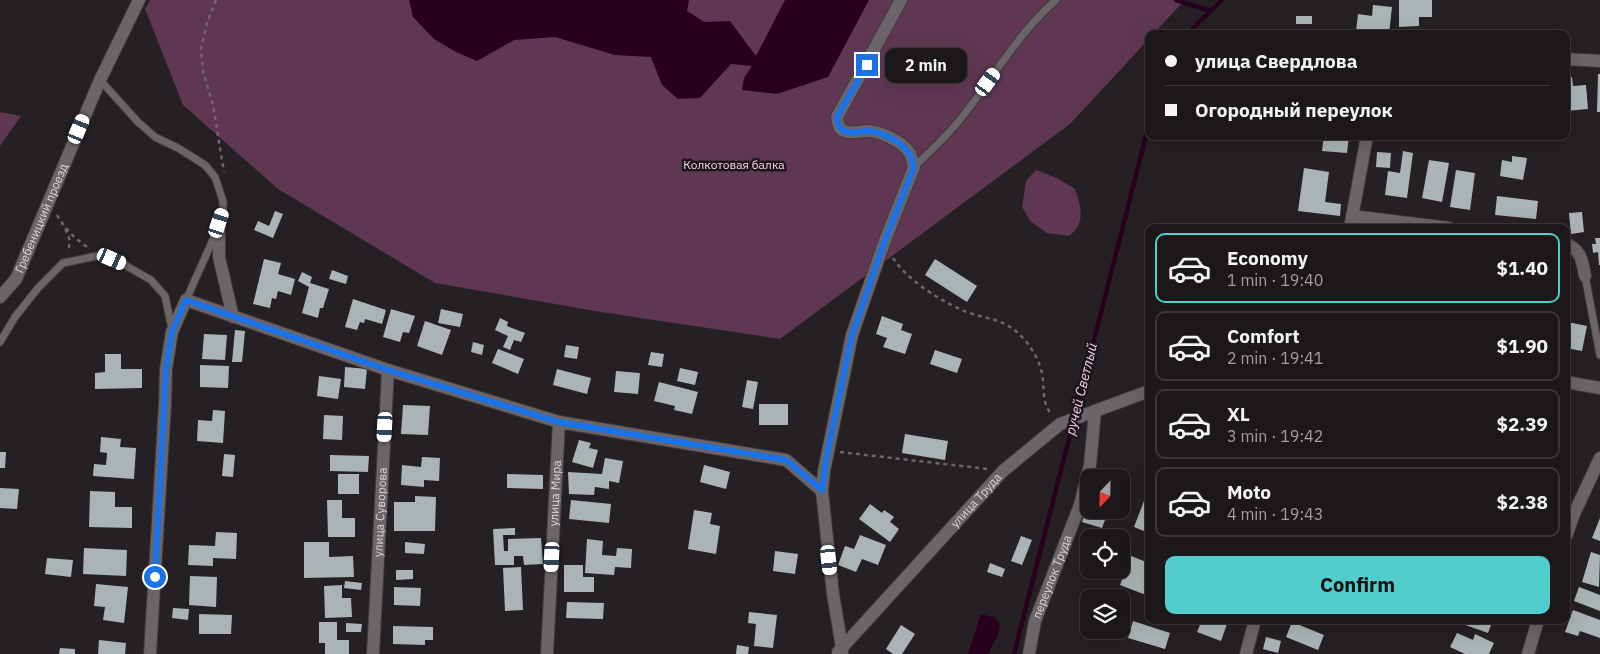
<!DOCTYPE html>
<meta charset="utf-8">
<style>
body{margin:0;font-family:"IBM Plex Sans",sans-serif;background:#252123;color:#f1f3f6;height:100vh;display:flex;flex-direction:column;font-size:19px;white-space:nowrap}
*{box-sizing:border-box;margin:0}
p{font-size:16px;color:#a0a0a2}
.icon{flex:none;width:28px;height:28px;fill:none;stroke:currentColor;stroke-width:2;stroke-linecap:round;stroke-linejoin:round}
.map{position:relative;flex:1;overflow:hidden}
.side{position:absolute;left:1145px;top:224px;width:425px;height:400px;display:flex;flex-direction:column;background:#1c181a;border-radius:10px;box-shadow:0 5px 20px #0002,0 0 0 1px #3a3739}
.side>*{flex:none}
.hud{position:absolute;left:1145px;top:30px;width:425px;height:110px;border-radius:10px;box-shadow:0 5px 20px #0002,0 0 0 1px #3a3739;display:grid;align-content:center;height:110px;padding:0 20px;background:#1c181a}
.needle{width:32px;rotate:202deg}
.tools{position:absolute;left:1080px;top:469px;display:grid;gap:10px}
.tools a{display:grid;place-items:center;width:50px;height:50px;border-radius:10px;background:#1c181a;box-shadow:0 5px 20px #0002,0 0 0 1px #3a3739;font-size:25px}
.end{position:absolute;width:22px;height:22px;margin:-11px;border:6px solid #1a73e8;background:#fff;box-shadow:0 0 0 2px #fff}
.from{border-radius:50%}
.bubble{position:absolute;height:35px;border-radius:10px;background:#1c181a;box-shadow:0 5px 20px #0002,0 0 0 1px #3a3739;font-size:16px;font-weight:800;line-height:35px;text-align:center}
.car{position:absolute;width:15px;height:30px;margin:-15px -8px;border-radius:6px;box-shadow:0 0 4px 1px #0007;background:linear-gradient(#fff 24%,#345 0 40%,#fff 0 76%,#345 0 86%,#fff 0)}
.hud b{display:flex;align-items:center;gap:18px;height:48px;font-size:19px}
.hud b+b{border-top:1px solid #3a3739}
.hud i{width:12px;height:12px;background:#f1f3f6}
ul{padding:9px 0 0;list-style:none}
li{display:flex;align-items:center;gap:15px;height:70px;margin:0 10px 8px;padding:0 10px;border:2px solid #3a3739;border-radius:10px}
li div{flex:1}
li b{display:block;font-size:19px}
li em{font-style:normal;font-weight:800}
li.on{border-color:#52cdcd}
li>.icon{width:45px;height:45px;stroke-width:1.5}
.primary-button{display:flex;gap:10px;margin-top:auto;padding:10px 20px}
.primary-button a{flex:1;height:58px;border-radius:10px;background:#52cdcd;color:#111;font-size:20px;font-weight:800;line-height:58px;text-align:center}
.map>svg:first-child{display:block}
.green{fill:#5f3753}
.water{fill:#27001d}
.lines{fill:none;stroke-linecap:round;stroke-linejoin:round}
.stream{stroke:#27001d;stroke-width:4.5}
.building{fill:#abb4b4}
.service-casing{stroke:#3f3a3d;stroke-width:9}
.minor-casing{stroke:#3f3a3d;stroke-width:14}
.path{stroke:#6c686a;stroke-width:2.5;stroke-dasharray:4 4;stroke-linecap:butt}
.service{stroke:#6b6468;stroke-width:7}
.minor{stroke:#6b6468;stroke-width:12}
.route{stroke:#1a73e8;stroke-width:6}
.labels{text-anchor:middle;stroke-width:5;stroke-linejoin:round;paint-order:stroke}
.park-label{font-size:12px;fill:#fcd5ef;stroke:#1c161a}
.street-label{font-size:12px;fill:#dad6d8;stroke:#1c161a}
.water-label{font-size:14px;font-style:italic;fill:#f6cfe8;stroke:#1c161a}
</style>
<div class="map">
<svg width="1600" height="654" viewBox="0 0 1600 654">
<rect width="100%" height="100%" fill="#252023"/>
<path class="green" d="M150 0H1185L1153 34H1149V39L1070 124 780 339 601 312 435 283 278 189 183 105 145 9Z
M0 112 21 116 0 146Z
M1036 170 1057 178 1075 189C1081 206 1086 224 1069 236L1047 233 1030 221 1022 207 1026 181Z"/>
<path class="water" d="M409 0H689L687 11 704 22 730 21 756 56 785 0H869L828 77 777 94 742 90 744 78 752 66 731 64 700 98 678 99 662 85 651 57 615 55 555 37 514 40 477 61 456 52 434 39 413 17Z
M981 614 995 618 1000 625C999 636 993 643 988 654H968Z"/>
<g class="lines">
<path class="stream" d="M1176 0 1211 11
M1187 34 1222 0
M1075 415 1149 124
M1014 654 1073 423"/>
</g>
<path class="building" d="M1399 0H1432V17H1419V26L1399 27Z
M1373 5 1392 7 1389 34H1365V32L1356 31 1358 14 1372 16Z
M1296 16H1312V24H1296Z
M1598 74H1600V112H1597Z
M1566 77H1572L1573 86 1586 85 1588 109 1566 111Z
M1324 136H1349L1347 153 1322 151Z
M1403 151 1413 153 1407 198 1385 195 1388 171 1400 173Z
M1377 152 1391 153 1390 168 1376 167Z
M1512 156 1527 158 1523 180 1500 176 1502 160 1512 162Z
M1429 160 1449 163 1442 202 1422 198Z
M1304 168 1329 172 1325 202 1341 204 1340 216 1298 211Z
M1456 170 1475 173 1470 210 1450 207Z
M1497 196 1538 201 1536 219 1495 215Z
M275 211 283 214 273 238 254 230 258 221 269 226Z
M1582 212 1584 232 1571 234 1569 213Z
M1595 238H1600V265H1599L1598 252 1593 253 1592 244H1596Z
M264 259 281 263 278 274 295 279 291 295 278 291 276 299 272 298 270 308 253 304Z
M935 259 977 286 967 302 925 275Z
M332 270 348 276 346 284 329 279Z
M302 272 312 277 310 283 329 289 323 308H320L318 318 302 313 309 287 298 281Z
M353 299 386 310 382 324 365 319 364 323 360 322 357 330 345 327Z
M391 309 415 316 409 333 403 332 400 342 383 337Z
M441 309 463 314 460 327 438 323Z
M882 316 903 324 901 330 912 334 905 354 883 347 887 338 876 334Z
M500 318 508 322 507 326 525 333 521 342 514 340 510 350 503 347 508 336 495 330Z
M425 321 451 330 442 355 417 346Z
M1568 322 1587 326 1582 351 1566 348V333Z
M235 330 245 331 242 362H232Z
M204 334 227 335 225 360 202 359Z
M473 342 484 345 482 355 471 352Z
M566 345 579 347 577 359 564 357Z
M498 349 524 359 518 374 492 363Z
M935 350 962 359 957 373 930 364Z
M651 352 664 354 662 367 648 365Z
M105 354H121V369H142V388L95 389V373L105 372Z
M200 365 229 366 228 388 200 387Z
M345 367 367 369 365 389 344 387Z
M680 368 698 372 695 385 677 381Z
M557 369 591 378 587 394 553 385Z
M616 371 640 373 638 394 614 392Z
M319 376 341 379 338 399 317 396Z
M747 380 758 382 753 409 742 407Z
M659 382 698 392 692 414 674 410 675 406 654 401Z
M759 404H788V425H759Z
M403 405 430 406 428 435 401 434Z
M213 410 225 411 223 443 197 441 198 420 212 421Z
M324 415 343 416 342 440 323 439Z
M905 434 948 441 945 460 902 453Z
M101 437 121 439 120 447 136 448 134 479 93 476 94 464 106 465 107 453 100 452Z
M579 440 591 443 589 448 598 450 593 468 572 462Z
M0 452H6L5 468H0Z
M224 454 235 455 233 477 222 476Z
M330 455 369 456 368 472 330 471Z
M422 457 440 458 439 481 424 480V487L401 485 402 465 421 467Z
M605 458 623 461 619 483 609 481V489L595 487 594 495 569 494 568 472 602 474Z
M704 465 730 472 726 489 700 482Z
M338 474H359V494H338Z
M507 474 543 475V489L507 488Z
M0 488 19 489 17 509 0 508Z
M90 491 115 492V507H132V528L89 527Z
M415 496 436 497 435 531H394V502H415Z
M327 500H342V518H355V537H328Z
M571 500 611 504 609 523 569 519Z
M1144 501 1149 503V533L1134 527Z
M870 504 882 513 884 510 894 517 890 522 899 529 890 542 859 519Z
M694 510 712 513 710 524 720 526 716 554 688 549Z
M1085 513 1105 520 1102 528 1082 522Z
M1600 518V541L1592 538Z
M515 528V535H503L504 551H508V539L541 538 543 564 524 565 523 556H514V565H495L493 529Z
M216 532 237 533 236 559 213 558V566L188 565 189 545 215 546Z
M860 535 886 545 878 565 862 559 856 572 838 565 845 546 854 549Z
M1021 536 1032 540 1022 565 1011 561Z
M587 539 603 541 602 555 616 556 617 548 632 549 631 568 615 567 614 575 585 573Z
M304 542H329V557L353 556 354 577 304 578Z
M405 542 425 544 424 554 405 553Z
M84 548 127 550 126 576 83 574Z
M775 551 798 554 795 574 773 571Z
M1591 552 1600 555 1599 587 1582 582Z
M1131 556 1149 563V587L1146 595 1120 585Z
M47 558 73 560 71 577 45 574Z
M990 563 1005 569 1002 577 987 572Z
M564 565H583V577H594V592H564Z
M521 567 523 610 505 611 503 568Z
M396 570H413V579L396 580Z
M190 576 217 577 216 607 189 605Z
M345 581 362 583 361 590 344 588Z
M96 584 128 587 124 623 103 620 105 607 94 606Z
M342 585V598H351L352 617 325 618 324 586Z
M394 587 421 588 420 606 394 605Z
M1579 587 1600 595V611L1574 601Z
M567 602 604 603 603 619 566 618Z
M173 608 189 609 188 620 172 618Z
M1573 610 1600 620V638L1580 631 1578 636 1565 632Z
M749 612 777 615 773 648 754 646 756 624 748 623Z
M199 614 232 615 231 634H199Z
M1202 620H1215L1227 624 1221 641 1197 632Z
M1458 620H1493L1488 633 1457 622Z
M1133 621 1170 633 1165 649 1128 638Z
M319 622H337V640H349V654H325V643H319Z
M1292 622 1324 635 1318 650 1286 637Z
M346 623 362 624 361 632H346Z
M901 625 915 634 902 654H893L886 649Z
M393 626 433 627V640H425V645L393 644Z
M1457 633 1473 640 1475 634 1494 643 1489 654H1465L1450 647Z
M1266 637 1281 641 1278 653 1263 649Z
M99 640 126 643 125 654H98Z
M737 645 749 647 748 654H736Z
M60 648 75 649V654H59Z"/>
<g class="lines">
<defs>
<path id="service" d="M100 80 138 122 155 137 178 148 205 165 215 177 223 201V212L216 233 186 300
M914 167C934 148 953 130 969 108 997 72 1021 30 1056 0
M1585 276 1600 355
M0 342 15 317 38 288 63 263 101 255 123 264 151 280 165 296 172 329"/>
<g id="minor">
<path d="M1566 59 1600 61"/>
<path d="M1352 216 1449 228"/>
<path d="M219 223V257L233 317"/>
<path d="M1350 228 1367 136"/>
<path d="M1566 244C1582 250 1582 262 1585 276"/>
<path id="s1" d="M0 297 16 279 100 80 139 0"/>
<path d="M1566 382 1600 388"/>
<path d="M1566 536 1574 514 1600 458"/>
<path id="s2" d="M838 652 1003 471 1060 424 1149 391"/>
<path d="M150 654 165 404 166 369 172 332 186 300 388 370 559 422 786 460 822 491"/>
<path id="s3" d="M373 654 388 370"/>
<path id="s4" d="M547 654 559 422"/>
<path d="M842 654V648L833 594 822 491 824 471 852 335 884 243 914 167C912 161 912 156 909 152 901 141 880 131 867 131 860 131 851 134 844 131 838 128 838 123 837 117L901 0"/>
<path id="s5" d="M1029 654 1035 621 1080 505 1090 465 1095 411"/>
<path d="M1246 654 1255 620"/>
<path d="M1528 654 1538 620"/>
</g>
</defs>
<use href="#service" class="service-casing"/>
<use href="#minor" class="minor-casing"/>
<path class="path" d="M216 0 207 23 201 49 203 71 213 105 224 172
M57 215C64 228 76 240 89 248
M65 229C70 237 71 244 67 252
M893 258C907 280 943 303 967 312 989 320 1004 318 1022 337 1033 348 1042 365 1043 381 1044 394 1043 403 1051 414
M840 452 988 469"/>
<use href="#service" class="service"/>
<use href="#minor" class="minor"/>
</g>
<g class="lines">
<path class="route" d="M155 577 166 369 172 332 186 300 388 370 558 422 786 460 822 490 826 460 852 335 884 243 914 167C912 161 912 156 908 152 901 141 880 131 867 131 860 131 851 134 844 131 838 128 838 123 837 117L867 65"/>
</g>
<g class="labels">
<g class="park-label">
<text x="734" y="169">Колкотовая балка</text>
</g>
<g class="street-label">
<text dy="4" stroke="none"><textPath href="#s1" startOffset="90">Гребеницкий проезд</textPath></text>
<text dy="4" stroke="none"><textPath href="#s4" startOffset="161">улица Мира</textPath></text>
<text dy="4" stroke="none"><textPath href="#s2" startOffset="205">улица Труда</textPath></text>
<text dy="4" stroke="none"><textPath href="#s3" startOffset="142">улица Суворова</textPath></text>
<text dy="4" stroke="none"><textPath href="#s5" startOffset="81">переулок Труда</textPath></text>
</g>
<g class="water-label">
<text transform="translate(1081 389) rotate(-76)" y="5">ручей Светлый</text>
</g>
</g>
</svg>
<div class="tools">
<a><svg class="needle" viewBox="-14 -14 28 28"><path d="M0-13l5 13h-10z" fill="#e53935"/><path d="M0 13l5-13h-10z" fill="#a0a0a2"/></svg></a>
<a><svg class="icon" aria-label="locate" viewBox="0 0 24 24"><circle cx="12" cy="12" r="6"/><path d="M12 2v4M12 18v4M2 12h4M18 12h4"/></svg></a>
<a><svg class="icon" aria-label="layers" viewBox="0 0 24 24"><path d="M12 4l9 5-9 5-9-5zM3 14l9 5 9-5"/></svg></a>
</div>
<i class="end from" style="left:155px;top:577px"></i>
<i class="end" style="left:867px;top:65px"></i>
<div class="bubble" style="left:885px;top:48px;width:82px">2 min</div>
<i class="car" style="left:988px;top:82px;rotate:36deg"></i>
<i class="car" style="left:79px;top:129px;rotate:23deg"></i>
<i class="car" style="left:219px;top:223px;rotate:18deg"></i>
<i class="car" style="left:112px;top:259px;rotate:114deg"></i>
<i class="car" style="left:385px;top:427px;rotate:183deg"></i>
<i class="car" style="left:552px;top:557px;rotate:183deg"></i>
<i class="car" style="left:829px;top:560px;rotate:174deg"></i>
<div class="hud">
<b><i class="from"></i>улица Свердлова</b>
<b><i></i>Огородный переулок</b>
</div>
<section class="side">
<ul>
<li class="on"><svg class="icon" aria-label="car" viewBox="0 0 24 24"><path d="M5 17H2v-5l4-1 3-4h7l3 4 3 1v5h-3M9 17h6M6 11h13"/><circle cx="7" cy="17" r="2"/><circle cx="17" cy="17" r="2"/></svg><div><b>Economy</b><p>1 min · 19:40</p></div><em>$1.40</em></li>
<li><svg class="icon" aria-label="car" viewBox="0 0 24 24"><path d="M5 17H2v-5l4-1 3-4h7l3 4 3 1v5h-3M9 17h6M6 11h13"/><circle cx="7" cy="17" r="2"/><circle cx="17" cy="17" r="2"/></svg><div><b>Comfort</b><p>2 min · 19:41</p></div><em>$1.90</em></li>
<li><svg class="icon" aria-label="car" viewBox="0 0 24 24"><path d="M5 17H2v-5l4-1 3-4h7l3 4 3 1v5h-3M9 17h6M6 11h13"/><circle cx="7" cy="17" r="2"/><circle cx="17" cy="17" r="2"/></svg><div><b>XL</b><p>3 min · 19:42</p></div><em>$2.39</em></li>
<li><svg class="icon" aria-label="car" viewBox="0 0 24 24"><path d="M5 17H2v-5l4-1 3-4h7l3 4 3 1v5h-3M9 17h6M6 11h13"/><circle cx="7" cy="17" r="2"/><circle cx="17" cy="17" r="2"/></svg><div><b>Moto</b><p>4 min · 19:43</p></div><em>$2.38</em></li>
</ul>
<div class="primary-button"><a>Confirm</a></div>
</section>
</div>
